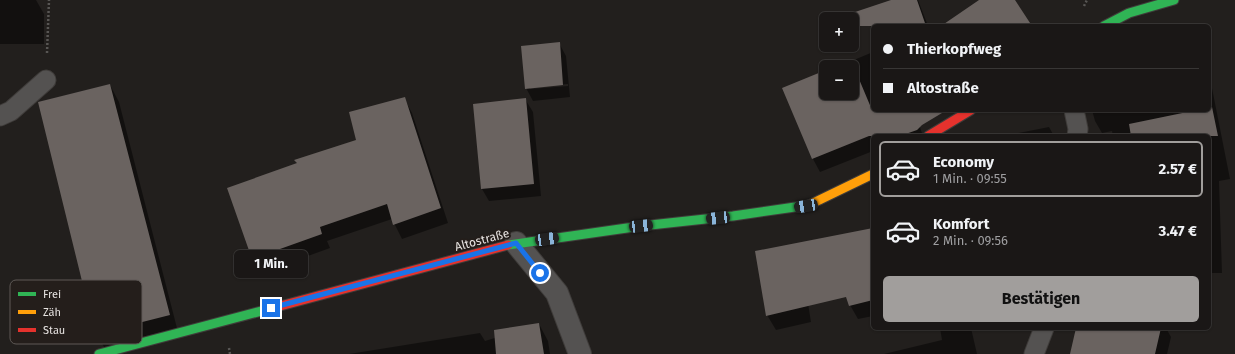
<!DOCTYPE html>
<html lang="de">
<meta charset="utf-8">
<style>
body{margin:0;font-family:"Fira Sans",sans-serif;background:#272423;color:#f1f3f6;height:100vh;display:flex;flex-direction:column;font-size:15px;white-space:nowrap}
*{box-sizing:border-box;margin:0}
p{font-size:13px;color:#9f9fa1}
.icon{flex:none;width:22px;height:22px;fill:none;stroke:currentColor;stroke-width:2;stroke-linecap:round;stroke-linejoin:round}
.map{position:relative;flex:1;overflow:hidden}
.sheet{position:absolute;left:871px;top:134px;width:340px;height:196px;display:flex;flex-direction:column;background:#1a1716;border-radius:6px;box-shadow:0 1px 3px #0004,0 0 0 1px #383635}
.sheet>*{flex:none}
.hud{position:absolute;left:871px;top:24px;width:340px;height:88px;border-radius:6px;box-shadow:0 1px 3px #0004,0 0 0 1px #383635;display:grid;align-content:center;height:88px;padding:0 12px;background:#1a1716}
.fabs{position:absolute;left:819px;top:12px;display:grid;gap:8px}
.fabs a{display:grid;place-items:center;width:40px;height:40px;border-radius:6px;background:#1a1716;box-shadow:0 1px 3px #0004,0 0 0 1px #383635;font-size:20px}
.end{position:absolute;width:18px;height:18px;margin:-9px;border:5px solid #1a73e8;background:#fff;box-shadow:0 0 0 2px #fff}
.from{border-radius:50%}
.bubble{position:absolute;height:28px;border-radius:6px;background:#1a1716;box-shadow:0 1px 3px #0004,0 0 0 1px #383635;font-size:13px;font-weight:700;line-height:28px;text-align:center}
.car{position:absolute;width:12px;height:24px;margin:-12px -6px;border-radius:5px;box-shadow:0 0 3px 1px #0007;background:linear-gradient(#222 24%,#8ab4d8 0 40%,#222 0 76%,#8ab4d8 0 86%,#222 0)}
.hud b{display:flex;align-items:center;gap:14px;height:38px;font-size:15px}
.hud b+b{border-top:1px solid #383635}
.hud i{width:10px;height:10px;background:#f1f3f6}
ul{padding:7px 0 0;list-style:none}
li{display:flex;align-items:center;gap:12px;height:56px;margin:0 8px 6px;padding:0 4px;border:2px solid transparent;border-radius:6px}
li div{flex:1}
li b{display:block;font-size:15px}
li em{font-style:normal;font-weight:700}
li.on{border-color:#a19e9c}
li>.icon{width:36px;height:36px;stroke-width:1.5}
.button{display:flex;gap:8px;margin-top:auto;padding:8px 12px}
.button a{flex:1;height:46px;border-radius:6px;background:#a19e9c;color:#111;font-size:16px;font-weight:700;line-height:46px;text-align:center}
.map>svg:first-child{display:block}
.shadow{fill:#0007;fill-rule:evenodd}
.building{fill:#6a6360}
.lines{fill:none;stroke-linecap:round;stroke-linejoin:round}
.lane-casing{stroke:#3f3c3a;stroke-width:21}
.street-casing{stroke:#3f3c3a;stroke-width:24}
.fast-casing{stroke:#3f3c3a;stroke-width:11}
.slow-casing{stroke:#3f3c3a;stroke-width:11}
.jam-casing{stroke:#3f3c3a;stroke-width:11}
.path{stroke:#585654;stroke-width:2.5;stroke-dasharray:2 2;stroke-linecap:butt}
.lane{stroke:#545251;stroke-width:19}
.street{stroke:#545251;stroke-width:22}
.fast{stroke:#30b455;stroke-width:9}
.slow{stroke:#ff9f0a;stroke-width:9}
.jam{stroke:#e5322d;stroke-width:9}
.route{stroke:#1a73e8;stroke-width:5}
.labels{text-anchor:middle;stroke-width:4;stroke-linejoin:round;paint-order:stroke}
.street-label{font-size:12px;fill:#e6e2e0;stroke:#241e1b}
.key{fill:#241e1b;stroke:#5e5956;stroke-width:1}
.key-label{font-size:11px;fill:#e6e2e0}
</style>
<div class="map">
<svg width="1235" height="354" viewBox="0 0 1235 354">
<rect width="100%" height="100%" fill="#221f1d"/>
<path class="shadow" d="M0 0H36L44 14V44H0Z
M894 0H918L928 26H878Z
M559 43 566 56 570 97 533 101 526 88ZM568 84V86L530 89V87Z
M873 52V110H914L923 136H873V151L820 172 813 159 784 88 826 71V93H852V67H837Z
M1209 73 1230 179 1219 181 1222 273H1209V136H1113L1112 131 1102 133 1095 121 1092 110H1209Z
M110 85 119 102 178 332 106 350 96 334Z
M404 98 412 113 448 223 402 239 392 219 327 241 330 248 261 273 253 259 228 189 358 141Z
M525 99 533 112 541 196 489 201 482 189Z
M1049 127 1054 136H1014V134Z
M873 229V316L858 319 850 305Z
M801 260 811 322 776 330 767 315Z
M539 324 548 341 550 354H349L480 333 485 341Z
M940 328H971L977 354H884L942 340Z
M1077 328H1166L1171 337 1167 354H1071Z"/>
<path class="building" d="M891 0H917L926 26H852V19H834Z
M979 0H1015L1032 26H941Z
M560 42 563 85 525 89 521 46Z
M851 60 872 110H947L922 125 917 130 900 136H869L812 159 782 88 826 70V93H852V67H834Z
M110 84 170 315 95 334 38 102Z
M405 97 441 208 393 225 387 204 320 227 322 234 252 259 227 188 297 163 294 160 356 140 349 112Z
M526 98 534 184 481 189 473 104Z
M1212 107 1218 136H1131L1129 124 1197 110H1209V108Z
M873 228V300L849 306 846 297 766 316 755 251Z
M539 323 544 354H496L494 330Z
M1076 328H1161L1155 354H1070Z"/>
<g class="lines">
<defs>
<path id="lane" d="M1074 110 1078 129 1077 136
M0 116 11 111 46 80
M1034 354 1044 328"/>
<path id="street" d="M516 243 557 293 580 354"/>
<path id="fast" d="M1104 26 1129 13 1174 0
M508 245 641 226 733 216 809 205
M99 354 269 309"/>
<path id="slow" d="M809 205 873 174"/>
<path id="jam" d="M928 136 971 110
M269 309 508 245"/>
</defs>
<use href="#lane" class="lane-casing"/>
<use href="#street" class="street-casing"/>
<use href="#fast" class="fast-casing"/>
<use href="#slow" class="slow-casing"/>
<use href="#jam" class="jam-casing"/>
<path class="path" d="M1084 6 1087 0
M47 53 49 0
M229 348 230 354"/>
<use href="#lane" class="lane"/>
<use href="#street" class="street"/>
<use href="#fast" class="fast"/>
<use href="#slow" class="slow"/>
<use href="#jam" class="jam"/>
</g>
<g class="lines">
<path class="route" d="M271 308 516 243 540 273"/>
</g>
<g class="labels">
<g class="street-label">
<text transform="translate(482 240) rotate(-15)" y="4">Altostraße</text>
</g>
</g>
<rect x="10" y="280" width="132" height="64" rx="6" class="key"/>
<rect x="18" y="292" width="18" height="4" fill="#30b455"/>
<rect x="18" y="310" width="18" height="4" fill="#ff9f0a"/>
<rect x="18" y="328" width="18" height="4" fill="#e5322d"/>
<g class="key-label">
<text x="43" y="298">Frei</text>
<text x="43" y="316">Zäh</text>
<text x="43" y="334">Stau</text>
</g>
</svg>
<div class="fabs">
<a>+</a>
<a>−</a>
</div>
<i class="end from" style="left:540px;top:273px"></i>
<i class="end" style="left:271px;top:308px"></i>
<div class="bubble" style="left:234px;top:250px;width:74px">1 Min.</div>
<i class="car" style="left:806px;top:206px;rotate:261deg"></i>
<i class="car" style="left:718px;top:218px;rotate:264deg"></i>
<i class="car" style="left:641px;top:226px;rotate:84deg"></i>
<i class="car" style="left:547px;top:239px;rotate:82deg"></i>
<div class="hud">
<b><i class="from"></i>Thierkopfweg</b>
<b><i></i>Altostraße</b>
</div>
<section class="sheet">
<ul>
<li class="on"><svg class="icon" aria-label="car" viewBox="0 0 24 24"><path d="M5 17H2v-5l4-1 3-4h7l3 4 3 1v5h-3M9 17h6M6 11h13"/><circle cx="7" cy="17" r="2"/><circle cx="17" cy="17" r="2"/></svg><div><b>Economy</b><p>1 Min. · 09:55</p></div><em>2.57 €</em></li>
<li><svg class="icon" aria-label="car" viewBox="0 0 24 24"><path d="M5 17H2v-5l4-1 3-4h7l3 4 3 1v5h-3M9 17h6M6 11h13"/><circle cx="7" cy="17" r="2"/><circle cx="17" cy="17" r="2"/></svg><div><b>Komfort</b><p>2 Min. · 09:56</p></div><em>3.47 €</em></li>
</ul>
<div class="button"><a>Bestätigen</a></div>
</section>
</div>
